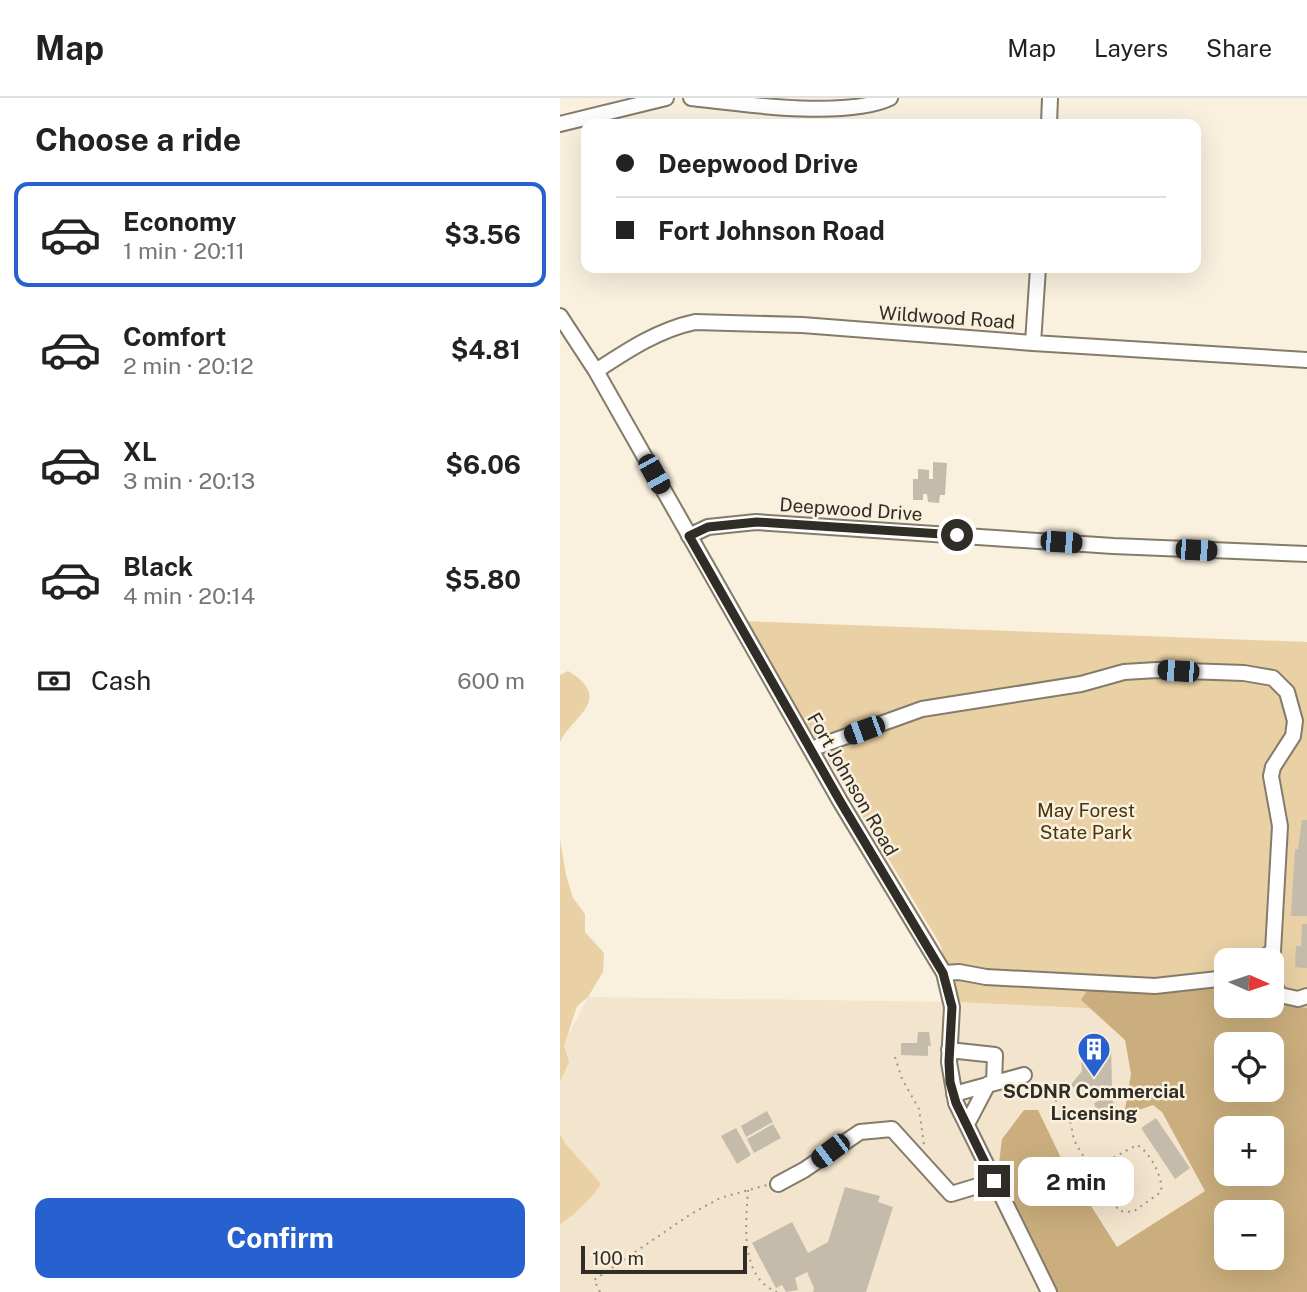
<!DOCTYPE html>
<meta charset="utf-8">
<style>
body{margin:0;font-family:"Public Sans",sans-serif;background:#f2f2f2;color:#222;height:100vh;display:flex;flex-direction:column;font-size:26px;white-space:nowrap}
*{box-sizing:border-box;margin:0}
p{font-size:23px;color:#767676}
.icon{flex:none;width:38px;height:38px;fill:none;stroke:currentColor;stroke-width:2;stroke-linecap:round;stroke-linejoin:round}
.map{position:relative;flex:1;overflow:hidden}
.panel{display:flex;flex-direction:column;background:#fff;width:560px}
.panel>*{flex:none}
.top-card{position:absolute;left:21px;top:21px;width:620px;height:154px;border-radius:14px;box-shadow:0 7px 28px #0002;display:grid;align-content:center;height:154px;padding:0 35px;background:#fff}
.needle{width:46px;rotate:93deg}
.fabs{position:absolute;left:654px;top:850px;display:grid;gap:14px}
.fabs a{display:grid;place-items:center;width:70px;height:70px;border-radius:14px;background:#fff;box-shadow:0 7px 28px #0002;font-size:35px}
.scale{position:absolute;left:21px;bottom:18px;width:166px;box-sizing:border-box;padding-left:7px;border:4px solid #302c26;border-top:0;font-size:19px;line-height:24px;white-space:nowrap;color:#302c26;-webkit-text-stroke:5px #faf0de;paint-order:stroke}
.end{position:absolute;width:32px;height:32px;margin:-16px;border:9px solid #302c26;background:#fff;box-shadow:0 0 0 4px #fff}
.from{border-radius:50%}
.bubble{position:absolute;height:49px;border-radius:14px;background:#fff;box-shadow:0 7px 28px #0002;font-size:23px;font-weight:700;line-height:49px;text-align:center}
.car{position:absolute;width:21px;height:42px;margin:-21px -10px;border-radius:9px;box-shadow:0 0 5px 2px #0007;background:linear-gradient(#222 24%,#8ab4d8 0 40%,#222 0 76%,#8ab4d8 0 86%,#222 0)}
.top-card b{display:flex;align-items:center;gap:24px;height:66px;font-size:26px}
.top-card b+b{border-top:2px solid #e0e0e0}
.top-card i{width:18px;height:18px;background:#222}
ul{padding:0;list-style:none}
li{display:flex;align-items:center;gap:21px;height:105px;margin:0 14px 10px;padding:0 21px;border:4px solid transparent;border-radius:14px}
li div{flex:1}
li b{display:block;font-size:26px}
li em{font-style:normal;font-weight:700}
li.on{border-color:#2761cf}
li>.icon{width:63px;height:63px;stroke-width:1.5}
h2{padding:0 35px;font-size:32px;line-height:84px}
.pay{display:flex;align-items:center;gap:18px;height:77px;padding:0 35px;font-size:26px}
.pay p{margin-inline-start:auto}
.action{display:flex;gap:14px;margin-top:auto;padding:14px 35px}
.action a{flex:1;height:80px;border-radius:14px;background:#2761cf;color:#fff;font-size:28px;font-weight:700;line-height:80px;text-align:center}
header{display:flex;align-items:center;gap:42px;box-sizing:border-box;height:98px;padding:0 35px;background:#fff;border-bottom:2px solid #e0e0e0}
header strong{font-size:33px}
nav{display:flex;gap:38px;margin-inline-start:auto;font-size:24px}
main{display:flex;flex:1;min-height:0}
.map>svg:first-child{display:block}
.built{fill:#f3e5cd;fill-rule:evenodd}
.green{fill:#e9d0a5;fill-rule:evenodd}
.forest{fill:#caae7d;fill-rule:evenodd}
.building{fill:#c5bbab}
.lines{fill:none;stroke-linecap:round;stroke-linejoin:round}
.minor-casing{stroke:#847b6b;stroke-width:18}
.path{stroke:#9e978a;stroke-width:2;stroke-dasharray:2 5;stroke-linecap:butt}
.minor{stroke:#fff;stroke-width:14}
.route{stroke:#302c26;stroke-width:9}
.labels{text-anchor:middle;stroke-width:5;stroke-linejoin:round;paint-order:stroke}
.street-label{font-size:19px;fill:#302c26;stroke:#faf0de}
.park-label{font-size:19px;fill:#48350c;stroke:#faf0de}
.poi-label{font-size:19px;font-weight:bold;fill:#302c26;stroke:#faf0de}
</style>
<header>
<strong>Map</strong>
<nav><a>Map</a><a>Layers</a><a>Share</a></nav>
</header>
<main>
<section class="panel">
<h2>Choose a ride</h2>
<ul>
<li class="on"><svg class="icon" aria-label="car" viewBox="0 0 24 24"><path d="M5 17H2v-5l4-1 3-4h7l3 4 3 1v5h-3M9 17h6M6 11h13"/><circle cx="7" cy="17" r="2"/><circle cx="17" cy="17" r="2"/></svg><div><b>Economy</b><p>1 min · 20:11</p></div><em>$3.56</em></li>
<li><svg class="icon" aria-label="car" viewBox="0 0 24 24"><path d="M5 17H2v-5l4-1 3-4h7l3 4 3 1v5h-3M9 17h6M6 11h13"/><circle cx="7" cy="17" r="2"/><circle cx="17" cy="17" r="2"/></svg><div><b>Comfort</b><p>2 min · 20:12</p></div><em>$4.81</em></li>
<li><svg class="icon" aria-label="car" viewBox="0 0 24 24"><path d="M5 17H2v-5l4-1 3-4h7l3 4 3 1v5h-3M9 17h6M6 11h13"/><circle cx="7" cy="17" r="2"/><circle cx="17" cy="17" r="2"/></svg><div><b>XL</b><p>3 min · 20:13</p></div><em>$6.06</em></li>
<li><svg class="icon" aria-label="car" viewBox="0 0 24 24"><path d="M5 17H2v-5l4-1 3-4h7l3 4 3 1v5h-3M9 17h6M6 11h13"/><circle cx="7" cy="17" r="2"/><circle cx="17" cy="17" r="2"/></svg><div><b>Black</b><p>4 min · 20:14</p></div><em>$5.80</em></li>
</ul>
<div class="pay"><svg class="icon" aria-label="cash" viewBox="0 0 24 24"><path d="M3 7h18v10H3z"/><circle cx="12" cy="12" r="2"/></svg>Cash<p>600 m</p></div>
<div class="action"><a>Confirm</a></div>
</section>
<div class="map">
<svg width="747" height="1194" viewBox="0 0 747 1194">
<rect width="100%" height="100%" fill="#faf0de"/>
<path class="built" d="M28 899 397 904 747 921V1194H0V952ZM667 947H712V992H667ZM667 1031H712V1076H667ZM667 1115H712V1160H667Z"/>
<path class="green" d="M184 523 747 544V921L397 904 380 846ZM667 863H712V908H667Z
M8 573C55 601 12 618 0 644V577Z
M0 741 6 777 13 800 25 816V834L44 855 43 874 28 899 17 908 4 948 9 964 0 984Z
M0 1036 5 1045 41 1086C29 1103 17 1115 0 1126Z"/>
<path class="forest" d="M667 887V908H712V902L717 906 747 910V1194H496L438 1073 442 1041 464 1012H478L502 1062 557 1149 645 1093 602 1014 593 1007 564 1017 571 976 565 942 521 902 529 890ZM667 947H712V992H667ZM667 1031H712V1076H667ZM667 1115H712V1160H667Z"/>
<path class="building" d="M373 364 387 365 385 397H380L379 405 368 404 367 396H363V402H353V381H358V371L369 372V381H373Z
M742 722H747V818H731L735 751H738Z
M742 826H747V870L735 869 736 848H741Z
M358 934H369L371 948H368V958L341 957V945H357Z
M551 946 552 989H543L547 1000 551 999 558 1015 540 1022 534 1005 543 1001 539 989H509L522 973 521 960H537L542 956V950H547Z
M207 1013 213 1024 186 1039 181 1028Z
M596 1020 630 1070 615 1081 581 1030Z
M213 1026 221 1040 194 1055 187 1041Z
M176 1030 191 1057 177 1066 161 1038Z
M285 1089 320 1098 318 1104 333 1109 306 1194H253L254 1190 247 1174 235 1180 238 1192 226 1194 222 1187 216 1190 192 1145 232 1124 248 1155 268 1144Z"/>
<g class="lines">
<defs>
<path id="minor" d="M131 0C181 6 286 21 330 0
M0 26 106 0
M489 26 490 0
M0 218 36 273 280 703 384 875 392 909 389 964 396 1005 489 1194
M473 245 478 170
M36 273C68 252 98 232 135 224L242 227 473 245 747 262
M129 438 148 429 196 424 553 448 747 456
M251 651 362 611 521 586 564 574 597 572 684 575 713 580 727 594 735 623 733 638 713 669 711 678 720 728 713 853 698 863
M384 875 399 874 426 879 595 888 667 880
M712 884 720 897 738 901 747 898
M389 952 435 957 434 984
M394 996 464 977
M407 1026 428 986
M218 1086 244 1072 300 1034 332 1031 391 1096 434 1083"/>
</defs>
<use href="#minor" class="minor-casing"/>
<path class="path" d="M335 959 342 981 359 1011 364 1047
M473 985 508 1012 514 1042 519 1051 559 1113 573 1114 601 1094C604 1080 589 1053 577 1047L532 1071
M188 1092C186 1125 179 1179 217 1194
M40 1194 34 1182 131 1116 160 1100 207 1087"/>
<use href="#minor" class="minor"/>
</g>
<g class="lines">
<path class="route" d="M397 437 197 424 148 429 129 438 280 703 383 875 392 909 389 964 390 984 396 1005 434 1083"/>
</g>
<defs>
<symbol id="building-pin" viewBox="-11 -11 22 30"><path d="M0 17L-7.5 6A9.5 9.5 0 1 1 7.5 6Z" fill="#2761cf" stroke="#faf0de"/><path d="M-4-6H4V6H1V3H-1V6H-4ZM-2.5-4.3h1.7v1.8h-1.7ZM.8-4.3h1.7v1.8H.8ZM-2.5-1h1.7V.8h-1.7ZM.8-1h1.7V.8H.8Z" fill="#fff"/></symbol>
</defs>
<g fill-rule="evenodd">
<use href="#building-pin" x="515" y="932" width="38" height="52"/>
</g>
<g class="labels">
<g class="street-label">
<text transform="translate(387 219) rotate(4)" y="7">Wildwood Road</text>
<text transform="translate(291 411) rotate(4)" y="7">Deepwood Drive</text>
<text transform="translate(293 686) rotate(60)" y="7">Fort Johnson Road</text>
</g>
<g class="park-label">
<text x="526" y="719">May Forest<tspan x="526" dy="22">State Park</tspan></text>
</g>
<g class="poi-label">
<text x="534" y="1000">SCDNR Commercial<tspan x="534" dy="22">Licensing</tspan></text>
</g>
</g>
</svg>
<div class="fabs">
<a><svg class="needle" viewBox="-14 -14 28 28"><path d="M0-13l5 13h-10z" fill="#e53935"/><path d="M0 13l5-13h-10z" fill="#767676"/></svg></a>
<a><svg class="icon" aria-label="locate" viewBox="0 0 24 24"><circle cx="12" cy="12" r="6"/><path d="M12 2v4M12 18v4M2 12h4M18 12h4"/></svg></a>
<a>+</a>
<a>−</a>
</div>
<div class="scale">100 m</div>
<i class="end from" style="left:397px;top:437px"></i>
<i class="end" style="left:434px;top:1083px"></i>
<div class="bubble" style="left:458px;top:1059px;width:116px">2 min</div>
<i class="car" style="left:94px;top:376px;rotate:151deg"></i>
<i class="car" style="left:501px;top:444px;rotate:94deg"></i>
<i class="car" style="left:636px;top:452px;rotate:93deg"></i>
<i class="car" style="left:618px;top:573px;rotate:274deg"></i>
<i class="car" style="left:304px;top:632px;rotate:250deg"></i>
<i class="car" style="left:270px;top:1053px;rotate:233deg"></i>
<div class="top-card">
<b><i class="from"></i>Deepwood Drive</b>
<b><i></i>Fort Johnson Road</b>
</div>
</div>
</main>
